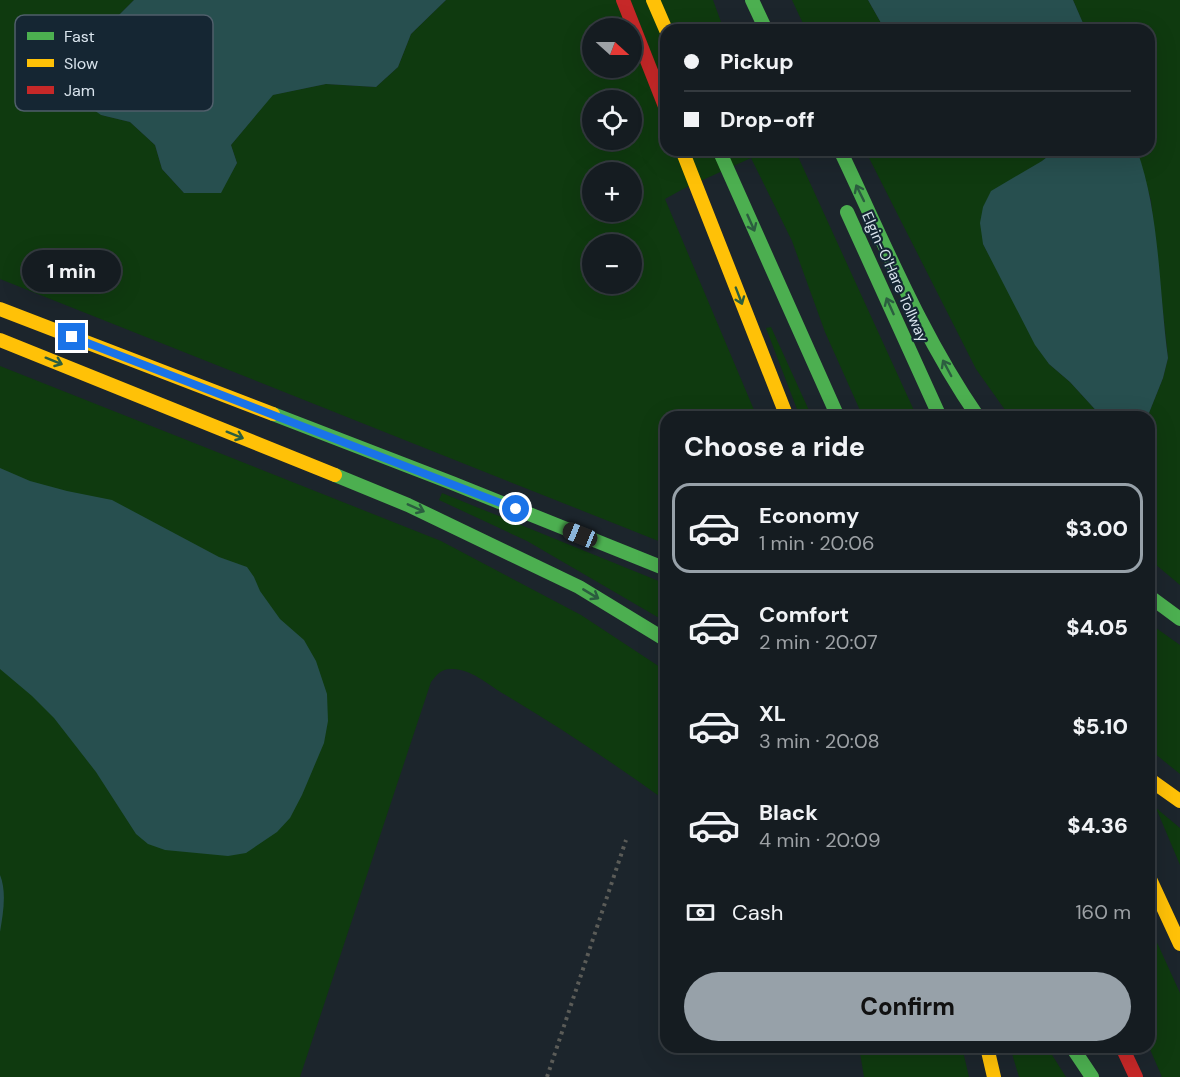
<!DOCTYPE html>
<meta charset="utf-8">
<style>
body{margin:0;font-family:"DM Sans",sans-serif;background:#1e252a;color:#f1f3f6;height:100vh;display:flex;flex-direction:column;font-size:22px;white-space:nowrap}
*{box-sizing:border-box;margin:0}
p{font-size:20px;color:#9da1a5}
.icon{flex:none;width:33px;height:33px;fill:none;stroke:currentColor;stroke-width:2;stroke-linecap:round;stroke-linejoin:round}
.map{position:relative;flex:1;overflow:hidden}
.panel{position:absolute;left:660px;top:411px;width:495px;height:642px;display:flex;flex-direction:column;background:#151c21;border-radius:18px;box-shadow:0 6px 24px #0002,0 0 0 2px #343a3f}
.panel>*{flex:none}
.banner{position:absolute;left:660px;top:24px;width:495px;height:132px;border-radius:18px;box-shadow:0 6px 24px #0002,0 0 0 2px #343a3f;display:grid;align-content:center;height:132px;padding:0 24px;background:#151c21}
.needle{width:39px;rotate:111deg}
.tools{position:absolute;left:582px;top:18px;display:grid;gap:12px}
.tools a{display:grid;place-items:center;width:60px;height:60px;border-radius:50%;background:#151c21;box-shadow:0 6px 24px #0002,0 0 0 2px #343a3f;font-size:30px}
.end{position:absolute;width:27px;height:27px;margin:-14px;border:8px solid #1a73e8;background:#fff;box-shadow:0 0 0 3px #fff}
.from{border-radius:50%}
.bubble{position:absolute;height:42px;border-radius:21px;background:#151c21;box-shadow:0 6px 24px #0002,0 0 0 2px #343a3f;font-size:20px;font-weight:800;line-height:42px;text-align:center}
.car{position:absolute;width:18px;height:36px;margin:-18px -9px;border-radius:8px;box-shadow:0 0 4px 2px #0007;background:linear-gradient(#222 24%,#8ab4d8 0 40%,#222 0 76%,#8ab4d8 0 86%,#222 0)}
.banner b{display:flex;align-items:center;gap:21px;height:57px;font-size:22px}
.banner b+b{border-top:2px solid #343a3f}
.banner i{width:15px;height:15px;background:#f1f3f6}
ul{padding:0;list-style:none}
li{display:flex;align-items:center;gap:18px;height:90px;margin:0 12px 9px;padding:0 12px;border:3px solid transparent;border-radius:18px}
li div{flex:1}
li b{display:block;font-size:22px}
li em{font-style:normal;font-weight:800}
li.current{border-color:#97a1a9}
li>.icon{width:54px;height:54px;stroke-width:1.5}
h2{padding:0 24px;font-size:27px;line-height:72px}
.pay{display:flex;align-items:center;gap:15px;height:66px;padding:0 24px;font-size:22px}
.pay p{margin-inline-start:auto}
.button{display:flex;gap:12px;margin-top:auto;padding:12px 24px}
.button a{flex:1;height:69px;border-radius:36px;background:#97a1a9;color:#111;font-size:24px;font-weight:800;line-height:69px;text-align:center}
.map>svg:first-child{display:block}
.green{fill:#0f3a0f;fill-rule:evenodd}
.water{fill:#274f4f}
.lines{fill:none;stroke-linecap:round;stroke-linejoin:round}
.path{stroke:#5b5c58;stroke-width:4;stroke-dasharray:3 4.5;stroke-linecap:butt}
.fast{stroke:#4caf50;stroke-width:14}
.slow{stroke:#ffc107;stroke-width:14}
.jam{stroke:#c62828;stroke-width:14}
.oneway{stroke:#2b5d3f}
.route{stroke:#1a73e8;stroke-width:8}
.labels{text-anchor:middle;stroke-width:4.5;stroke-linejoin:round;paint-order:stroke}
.street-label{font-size:15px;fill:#d9e4ed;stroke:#152633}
.key{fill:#152633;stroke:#505f6b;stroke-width:1.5}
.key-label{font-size:16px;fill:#d9e4ed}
</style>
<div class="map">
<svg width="1180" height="1077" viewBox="0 0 1180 1077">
<rect width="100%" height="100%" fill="#1c252c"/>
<path class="green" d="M0 0H134L99 35 101 115 130 122 155 145 162 169 184 193H220L237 163 231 145 272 95 326 84 376 87 398 67 411 34 446 0H713L724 30H666V150H795L917 417H863L825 332 792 241 751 158 683 189 665 199 757 417H666V544L0 279ZM592 28H632V68H592ZM592 100H632V140H592ZM592 172H632V212H592ZM592 244H632V284H592Z
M792 0H868L885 30H806Z
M1073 0H1180V585L1149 559V417H1146L1149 413 1163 378 1168 358 1151 201 1137 150H1149V30H1086Z
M865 150H1056L1042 161 983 244 1049 364 1070 382 1102 417H1010L976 369Z
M771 327 812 417H800L766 328Z
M0 366 441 541 581 615 666 671V801C613 763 558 726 502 693 488 684 470 669 453 669 442 668 437 674 431 682L300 1077H0Z
M442 493 666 584V622L527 541 439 500Z
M1149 623 1180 645V774L1149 749Z
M1156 808 1180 828V865Z
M1149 925 1180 993V1077H1162L1149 1047Z
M859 1047H962L969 1077H864Z
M1010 1047H1047L1066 1077H1019Z"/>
<path class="water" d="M134 0H446L411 34 398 67 376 87 326 84 273 95 231 145 237 163 221 193H184L162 169 155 145 130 122 101 115 81 101 91 52 99 35Z
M868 0H1073L1086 30H885Z
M1056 150H1137C1160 214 1159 291 1168 358L1163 378 1149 413 1146 417H1102L1070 382 1049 364 1035 345 983 244 980 223 983 207 991 191 1042 161Z
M0 468 30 481 67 491 112 500 219 557 247 567 254 577 260 591 280 619 304 640 316 661 327 694 328 721 324 743 302 795 290 818 277 832 246 853 228 856 165 850 148 844 136 834 96 772 54 718 32 696 0 669Z
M0 875C7 892 3 914 0 932Z"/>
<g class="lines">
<path class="path" d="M547 1077 626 840"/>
<path class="fast" d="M752 0 766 30
M719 150 838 417
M840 150C883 240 921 335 978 417
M847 212 940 417
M273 414 452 483 666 569
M335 475 408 505 579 587 666 640
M1149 596 1180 619
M1072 1047 1092 1077"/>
<path class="slow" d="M653 0 666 30
M682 150 787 417
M0 309 273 414
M0 340 335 475
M1149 779 1180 801
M1149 877 1180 944
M987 1047 994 1077"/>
<path class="jam" d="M623 0 666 109
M1122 1047 1136 1077"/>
</g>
<defs><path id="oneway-shaft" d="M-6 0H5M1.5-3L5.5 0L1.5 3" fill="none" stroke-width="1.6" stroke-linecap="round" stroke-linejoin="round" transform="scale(1.5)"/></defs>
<g class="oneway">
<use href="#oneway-shaft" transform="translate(860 193) rotate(-116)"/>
<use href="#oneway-shaft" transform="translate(751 223) rotate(66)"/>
<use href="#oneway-shaft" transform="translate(739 296) rotate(69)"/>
<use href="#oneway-shaft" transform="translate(890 306) rotate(-114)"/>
<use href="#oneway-shaft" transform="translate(54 361) rotate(22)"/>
<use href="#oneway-shaft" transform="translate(947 368) rotate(-118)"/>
<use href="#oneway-shaft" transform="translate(235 435) rotate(22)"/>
<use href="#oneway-shaft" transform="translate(416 508) rotate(24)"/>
<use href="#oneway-shaft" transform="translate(591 594) rotate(31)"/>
</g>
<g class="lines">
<path class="route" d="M72 337 516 509"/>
</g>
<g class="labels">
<g class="street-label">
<text transform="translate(895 277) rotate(66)" y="5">Elgin-O'Hare Tollway</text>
</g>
</g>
<rect x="15" y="15" width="198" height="96" rx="9" class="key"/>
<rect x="27" y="32" width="27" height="8" fill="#4caf50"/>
<rect x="27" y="59" width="27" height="8" fill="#ffc107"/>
<rect x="27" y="86" width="27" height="8" fill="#c62828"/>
<g class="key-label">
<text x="64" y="42">Fast</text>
<text x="64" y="69">Slow</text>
<text x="64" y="96">Jam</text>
</g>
</svg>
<div class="tools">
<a><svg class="needle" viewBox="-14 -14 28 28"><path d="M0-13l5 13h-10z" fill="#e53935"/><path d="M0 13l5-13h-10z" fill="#9da1a5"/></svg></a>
<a><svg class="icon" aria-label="locate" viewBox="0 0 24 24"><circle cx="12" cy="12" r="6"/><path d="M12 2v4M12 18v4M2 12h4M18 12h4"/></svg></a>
<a>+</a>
<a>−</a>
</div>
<i class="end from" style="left:516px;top:509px"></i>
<i class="end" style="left:72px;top:337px"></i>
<div class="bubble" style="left:22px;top:250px;width:99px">1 min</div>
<i class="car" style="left:580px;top:535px;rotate:292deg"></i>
<div class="banner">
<b><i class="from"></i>Pickup</b>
<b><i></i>Drop-off</b>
</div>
<section class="panel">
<h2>Choose a ride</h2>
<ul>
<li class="current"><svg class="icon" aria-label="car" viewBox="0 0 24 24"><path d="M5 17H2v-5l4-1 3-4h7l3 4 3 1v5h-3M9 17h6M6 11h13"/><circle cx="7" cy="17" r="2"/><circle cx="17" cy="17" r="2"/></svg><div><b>Economy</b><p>1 min · 20:06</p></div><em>$3.00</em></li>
<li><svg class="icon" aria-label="car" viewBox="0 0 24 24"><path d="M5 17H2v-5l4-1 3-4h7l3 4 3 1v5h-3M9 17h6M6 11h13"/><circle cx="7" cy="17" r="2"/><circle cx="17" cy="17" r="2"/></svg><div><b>Comfort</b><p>2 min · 20:07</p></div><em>$4.05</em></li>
<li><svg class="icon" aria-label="car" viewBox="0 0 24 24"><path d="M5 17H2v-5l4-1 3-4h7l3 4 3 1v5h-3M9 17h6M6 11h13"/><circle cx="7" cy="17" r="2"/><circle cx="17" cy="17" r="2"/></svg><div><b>XL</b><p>3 min · 20:08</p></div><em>$5.10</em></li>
<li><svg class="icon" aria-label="car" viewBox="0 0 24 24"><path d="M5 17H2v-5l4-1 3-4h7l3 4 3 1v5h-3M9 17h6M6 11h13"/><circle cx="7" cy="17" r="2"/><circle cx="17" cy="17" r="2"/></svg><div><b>Black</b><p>4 min · 20:09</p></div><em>$4.36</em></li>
</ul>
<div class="pay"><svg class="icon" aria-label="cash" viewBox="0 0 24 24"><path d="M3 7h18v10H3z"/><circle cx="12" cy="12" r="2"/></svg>Cash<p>160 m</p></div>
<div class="button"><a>Confirm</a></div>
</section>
</div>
